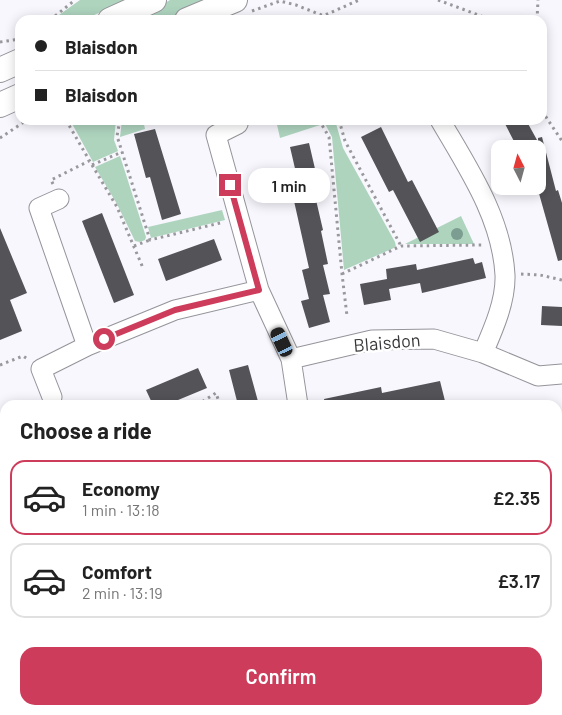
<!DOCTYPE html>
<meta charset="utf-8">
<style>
body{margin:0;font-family:Barlow,sans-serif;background:#f2f2f2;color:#222;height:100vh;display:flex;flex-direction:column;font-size:19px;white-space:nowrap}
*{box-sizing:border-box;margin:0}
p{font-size:16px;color:#767676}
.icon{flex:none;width:28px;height:28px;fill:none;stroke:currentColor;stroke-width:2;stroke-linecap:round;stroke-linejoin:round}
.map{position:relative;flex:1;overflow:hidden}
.panel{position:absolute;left:0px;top:400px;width:562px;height:315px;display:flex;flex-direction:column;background:#fff;border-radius:15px 15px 0 0;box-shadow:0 2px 12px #0003}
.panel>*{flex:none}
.guide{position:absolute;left:15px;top:15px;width:532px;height:110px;border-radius:15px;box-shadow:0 2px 12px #0003;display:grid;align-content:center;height:110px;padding:0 20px;background:#fff}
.needle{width:32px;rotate:354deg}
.controls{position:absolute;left:491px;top:140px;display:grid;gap:10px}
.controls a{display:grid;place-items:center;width:55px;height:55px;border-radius:10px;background:#fff;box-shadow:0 2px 12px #0003;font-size:25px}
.end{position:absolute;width:22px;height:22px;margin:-11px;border:6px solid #cd3d5b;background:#fff;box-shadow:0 0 0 2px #fff}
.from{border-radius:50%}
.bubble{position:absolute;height:35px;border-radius:15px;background:#fff;box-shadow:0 2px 12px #0003;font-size:16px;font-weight:600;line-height:35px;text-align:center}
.car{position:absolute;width:15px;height:30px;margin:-15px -8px;border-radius:6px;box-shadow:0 0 4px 1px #0007;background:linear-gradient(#222 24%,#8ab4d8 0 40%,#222 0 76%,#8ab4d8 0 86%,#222 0)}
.guide b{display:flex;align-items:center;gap:18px;height:48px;font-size:19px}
.guide b+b{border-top:1px solid #e0e0e0}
.guide i{width:12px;height:12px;background:#222}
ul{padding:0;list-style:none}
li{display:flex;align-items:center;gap:15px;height:75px;margin:0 10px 8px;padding:0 10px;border:2px solid #e0e0e0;border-radius:15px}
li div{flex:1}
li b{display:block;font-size:19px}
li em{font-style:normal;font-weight:600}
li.current{border-color:#cd3d5b}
li>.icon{width:45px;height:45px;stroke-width:1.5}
h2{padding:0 20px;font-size:22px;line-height:60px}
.primary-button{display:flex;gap:10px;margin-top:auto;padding:10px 20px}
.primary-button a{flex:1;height:58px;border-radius:15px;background:#cd3d5b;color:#fff;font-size:20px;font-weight:600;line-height:58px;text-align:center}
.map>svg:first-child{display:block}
.green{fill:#aed4be}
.building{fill:#545358}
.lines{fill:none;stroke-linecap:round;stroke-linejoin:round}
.minor-casing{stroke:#95949a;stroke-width:21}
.tertiary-casing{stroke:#95949a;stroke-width:26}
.path{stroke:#99999d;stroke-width:3;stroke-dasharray:2.5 4;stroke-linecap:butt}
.minor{stroke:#fff;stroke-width:19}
.tertiary{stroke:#fff;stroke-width:24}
.tree{fill:#7c9d91}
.route{stroke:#cd3d5b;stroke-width:6}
.labels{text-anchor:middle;stroke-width:5;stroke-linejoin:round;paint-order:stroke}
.street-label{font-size:18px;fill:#37373a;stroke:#fff}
</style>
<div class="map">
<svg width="562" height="715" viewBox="0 0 562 715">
<rect width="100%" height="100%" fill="#f7f7fd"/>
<path class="green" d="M80 0H128L83 20H52Z
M170 0H221L175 20H136Z
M70 120H116L114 140 118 151 93 162Z
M122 120H143L145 129 120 137Z
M276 120H315L320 125 280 138Z
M323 120H335L343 148 395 242 396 247 344 270 332 137Z
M120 156 146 237 145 240 140 242 135 241 117 204 95 167Z
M222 210 225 220 151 238 148 227Z
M461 216 474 244H405Z
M133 710H288L289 715H127Z"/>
<path class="building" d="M503 120H526L537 140 518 149Z
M381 127 408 182 412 180 439 232 420 242 393 190 389 192 361 137Z
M155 129 181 214 162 220 150 177 146 178 134 134Z
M542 137 556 191 558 190 562 203V260L558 261 538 190V138Z
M309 143 319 186 313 187 323 230 321 231 328 264 323 265 330 294 323 295 330 322 309 328 301 301 309 299 302 270 309 268 292 192 300 190 290 147Z
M102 213 134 295 114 303 82 221Z
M0 228 27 293 10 300 22 331 0 340Z
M214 239 222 260 166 281 158 259Z
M473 258 475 264 482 262 486 278 422 293 420 283 389 289 391 300 364 305 360 284 387 279 386 269 416 264 417 270Z
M542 306 562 307V326L541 325Z
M248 365 259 405H238L229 370Z
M198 368 207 388 166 405H153L146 390Z
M440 381 446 405H325L324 399 381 387 382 393Z"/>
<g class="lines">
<defs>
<path id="minor" d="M440 120C468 168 502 218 505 275 506 301 493 330 483 353
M238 124 216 135 259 290 291 359 298 405
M59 199 39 208 87 346
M291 359 372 340 434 339 483 353 538 376 562 374
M52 397 41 369 87 346 175 310 259 290
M558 552 562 550"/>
<path id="tertiary" d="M110 20 154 0
M187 20 235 0
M0 70 20 61
M0 105 20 96"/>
</defs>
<use href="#minor" class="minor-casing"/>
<use href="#tertiary" class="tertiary-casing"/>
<path class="path" d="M438 0 492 20
M252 11 280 1 296 5 324 16V20
M50 20 75 0
M314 20 359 0
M537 20 538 0
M0 42 20 39
M542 111 562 141
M66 120 92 165 122 152
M120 120 117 136 150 240 224 222
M319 120 329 137 342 274 347 316
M339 120 345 141 401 246
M0 138 27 120
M92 165 117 207 143 268
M53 184 51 180 89 161
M134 246 150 240
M342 274 401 246 482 245
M521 274 540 275 562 280
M0 365 23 356 29 360
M197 405 216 393 220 405
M558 463 562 464
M0 502 5 504
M0 517 5 514
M0 587 5 584
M558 664H562
M558 674 562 673
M293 710 294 715
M125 715 133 710
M301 715 303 710
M388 715 389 710"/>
<use href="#minor" class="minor"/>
<use href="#tertiary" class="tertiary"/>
</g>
<circle class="tree" cx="457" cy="234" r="6"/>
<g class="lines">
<path class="route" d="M104 339 175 310 259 290 230 185"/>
</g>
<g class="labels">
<g class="street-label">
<text transform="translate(387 343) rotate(-5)" y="6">Blaisdon</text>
</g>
</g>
</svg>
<div class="controls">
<a><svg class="needle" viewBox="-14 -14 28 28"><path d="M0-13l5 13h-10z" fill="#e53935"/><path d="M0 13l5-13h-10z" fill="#767676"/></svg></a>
</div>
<i class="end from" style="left:104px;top:339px"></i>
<i class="end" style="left:230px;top:185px"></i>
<div class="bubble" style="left:248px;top:168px;width:82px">1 min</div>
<i class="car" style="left:282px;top:342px;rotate:335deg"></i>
<div class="guide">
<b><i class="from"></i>Blaisdon</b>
<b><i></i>Blaisdon</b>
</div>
<section class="panel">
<h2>Choose a ride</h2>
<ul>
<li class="current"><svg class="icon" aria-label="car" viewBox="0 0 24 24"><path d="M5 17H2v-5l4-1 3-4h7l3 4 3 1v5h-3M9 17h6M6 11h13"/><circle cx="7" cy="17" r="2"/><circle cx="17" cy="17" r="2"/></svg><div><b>Economy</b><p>1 min · 13:18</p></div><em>£2.35</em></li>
<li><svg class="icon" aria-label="car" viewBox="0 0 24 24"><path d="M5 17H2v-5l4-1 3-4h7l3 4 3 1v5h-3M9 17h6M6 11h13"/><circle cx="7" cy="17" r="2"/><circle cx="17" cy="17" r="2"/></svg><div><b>Comfort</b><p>2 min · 13:19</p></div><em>£3.17</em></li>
</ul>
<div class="primary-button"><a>Confirm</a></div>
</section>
</div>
